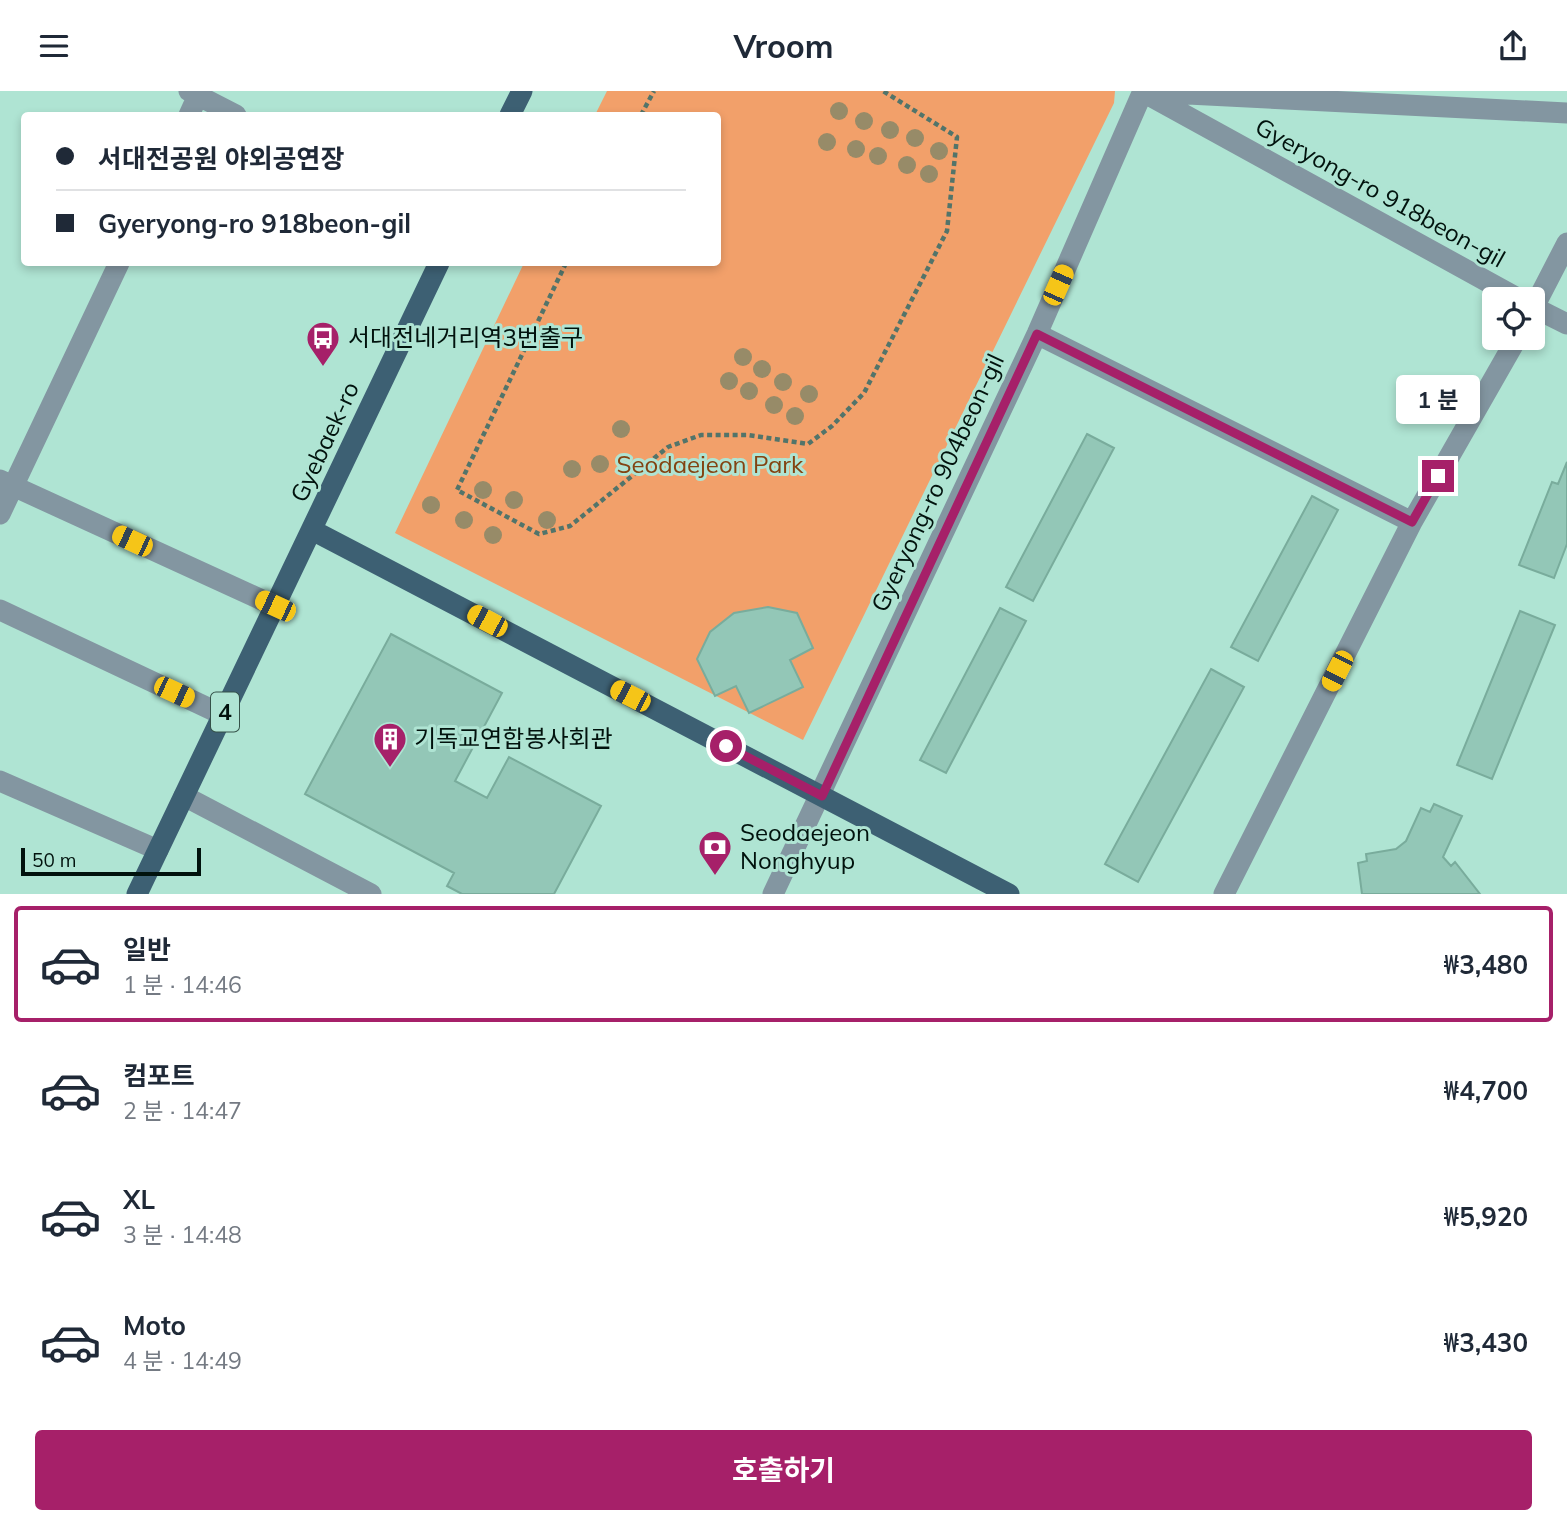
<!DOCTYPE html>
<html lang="ko">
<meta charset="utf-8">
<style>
body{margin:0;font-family:Mulish,"Noto Sans KR",sans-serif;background:#f2f2f3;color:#1f2937;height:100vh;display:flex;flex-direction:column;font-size:26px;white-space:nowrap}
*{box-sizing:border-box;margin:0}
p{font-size:23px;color:#747a83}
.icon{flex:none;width:38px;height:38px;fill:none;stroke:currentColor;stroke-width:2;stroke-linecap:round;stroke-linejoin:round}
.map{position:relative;height:803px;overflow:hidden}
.panel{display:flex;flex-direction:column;background:#fff;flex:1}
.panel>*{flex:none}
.banner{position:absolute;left:21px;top:21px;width:700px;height:154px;border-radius:7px;box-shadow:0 4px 10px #0003;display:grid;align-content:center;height:154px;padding:0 35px;background:#fff}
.tools{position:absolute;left:1482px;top:196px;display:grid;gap:14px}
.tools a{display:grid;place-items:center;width:63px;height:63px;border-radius:7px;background:#fff;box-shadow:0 4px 10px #0003;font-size:35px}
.scale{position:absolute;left:21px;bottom:18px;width:180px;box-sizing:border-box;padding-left:7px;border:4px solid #01120d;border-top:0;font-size:19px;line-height:24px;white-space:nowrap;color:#01120d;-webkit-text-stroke:5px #afe4d3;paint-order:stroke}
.end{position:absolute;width:32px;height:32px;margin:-16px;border:9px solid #a62069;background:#fff;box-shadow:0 0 0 4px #fff}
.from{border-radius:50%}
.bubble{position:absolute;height:49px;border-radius:7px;background:#fff;box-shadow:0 4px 10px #0003;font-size:23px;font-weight:700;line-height:49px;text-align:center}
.car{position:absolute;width:21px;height:42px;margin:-21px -10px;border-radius:9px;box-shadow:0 0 5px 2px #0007;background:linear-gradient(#f5c518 24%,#345 0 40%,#f5c518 0 76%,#345 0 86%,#f5c518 0)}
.banner b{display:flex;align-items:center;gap:24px;height:66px;font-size:26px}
.banner b+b{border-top:2px solid #e0e1e3}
.banner i{width:18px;height:18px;background:#1f2937}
ul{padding:12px 0 0;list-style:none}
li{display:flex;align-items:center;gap:21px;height:116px;margin:0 14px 10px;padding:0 21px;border:4px solid transparent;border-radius:7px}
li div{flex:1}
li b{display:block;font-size:26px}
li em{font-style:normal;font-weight:700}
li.current{border-color:#a62069}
li>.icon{width:63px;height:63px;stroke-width:1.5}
.primary-button{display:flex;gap:14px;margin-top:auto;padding:14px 35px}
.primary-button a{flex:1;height:80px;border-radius:7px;background:#a62069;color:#fff;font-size:28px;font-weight:700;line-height:80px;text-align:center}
header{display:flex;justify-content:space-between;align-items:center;height:91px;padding:0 35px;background:#fff;font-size:32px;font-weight:700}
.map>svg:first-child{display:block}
.green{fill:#f2a06a}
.building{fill:#93c7b7;stroke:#79ac9c;stroke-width:2}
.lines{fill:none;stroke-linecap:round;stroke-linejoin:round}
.path{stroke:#52746a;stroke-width:4.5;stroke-dasharray:5 3.5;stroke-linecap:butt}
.minor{stroke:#8396a1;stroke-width:21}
.major{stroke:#3d6073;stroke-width:21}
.tree{fill:#978b68}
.route{stroke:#a62069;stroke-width:9}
.labels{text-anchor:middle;stroke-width:6;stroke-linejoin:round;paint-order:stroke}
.shield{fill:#afe4d3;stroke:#355148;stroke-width:2}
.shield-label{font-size:23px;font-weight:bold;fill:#01120d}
.street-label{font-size:24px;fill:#01120d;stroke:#afe4d3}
.poi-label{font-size:24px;fill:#01120d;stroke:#afe4d3;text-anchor:start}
.park-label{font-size:24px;fill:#834311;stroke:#afe4d3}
</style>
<header><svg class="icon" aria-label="menu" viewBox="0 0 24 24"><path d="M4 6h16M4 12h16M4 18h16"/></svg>Vroom<svg class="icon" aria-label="share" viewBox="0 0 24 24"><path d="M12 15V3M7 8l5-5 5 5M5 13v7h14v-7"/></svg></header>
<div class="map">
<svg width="1567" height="803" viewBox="0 0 1567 803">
<rect width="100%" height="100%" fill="#afe4d3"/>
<path class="green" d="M607 0H1115L1114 12 803 649 395 442 524 172H718V24H595Z"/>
<path class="building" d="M1087 343 1114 357 1033 510 1006 496Z
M1567 371V453L1554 487 1519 474 1552 391 1558 393Z
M1312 405 1338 419 1258 570 1231 556Z
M768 516 797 522 813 557 790 569 803 596 749 622 736 595 715 605 697 568 710 541 734 522Z
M1000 517 1026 530 946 682 920 669Z
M1520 520 1555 534 1492 688 1457 674Z
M391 543 502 602 455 690 487 707 509 666 601 715 554 803H462L447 795 454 782 305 703Z
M1211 578 1244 596 1138 791 1105 773Z
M1434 713 1462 725 1443 766 1451 775 1455 771 1480 803H1362L1358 772 1367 770 1366 763 1396 758 1406 750 1421 717 1430 721Z"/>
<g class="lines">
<path class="path" d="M641 24 654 0
M566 172 457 399 539 443 570 435 668 356 701 344H748L808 353 832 335 864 302 947 140 957 46 883 0"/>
<path class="minor" d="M189 0 236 24
M1143 1 1519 208
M1148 1 1567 22
M189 24 200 0
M1533 216 1567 233
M1533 218 1567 152
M1037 243 1412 431
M0 389 275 515
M0 423 119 172
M0 519 223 624
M0 690 158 759
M184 705 371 803
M773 803 1037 243 1143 0
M1224 803 1412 431 1517 247"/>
<path class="major" d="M510 24 522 0
M312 439 1009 803
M137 803 439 172"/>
</g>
<g class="tree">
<circle cx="839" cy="20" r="9"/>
<circle cx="864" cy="30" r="9"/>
<circle cx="890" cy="39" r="9"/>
<circle cx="915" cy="47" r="9"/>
<circle cx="827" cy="51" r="9"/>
<circle cx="856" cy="58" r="9"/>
<circle cx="939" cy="60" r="9"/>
<circle cx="878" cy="65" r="9"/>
<circle cx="907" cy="74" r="9"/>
<circle cx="929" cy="83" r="9"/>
<circle cx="743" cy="266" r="9"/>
<circle cx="762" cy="278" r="9"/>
<circle cx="729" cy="290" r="9"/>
<circle cx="783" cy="291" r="9"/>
<circle cx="749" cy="300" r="9"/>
<circle cx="809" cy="303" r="9"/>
<circle cx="774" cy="314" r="9"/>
<circle cx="795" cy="325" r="9"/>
<circle cx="621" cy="338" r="9"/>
<circle cx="600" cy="373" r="9"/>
<circle cx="572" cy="378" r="9"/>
<circle cx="483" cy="399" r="9"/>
<circle cx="514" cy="409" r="9"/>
<circle cx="431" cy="414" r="9"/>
<circle cx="464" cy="429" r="9"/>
<circle cx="547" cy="429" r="9"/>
<circle cx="493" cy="444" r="9"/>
</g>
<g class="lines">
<path class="route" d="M726 655 822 705 1037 243 1412 431 1438 385"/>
</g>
<defs>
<symbol id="bus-pin" viewBox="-11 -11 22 30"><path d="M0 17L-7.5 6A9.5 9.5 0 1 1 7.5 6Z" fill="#a62069" stroke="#afe4d3"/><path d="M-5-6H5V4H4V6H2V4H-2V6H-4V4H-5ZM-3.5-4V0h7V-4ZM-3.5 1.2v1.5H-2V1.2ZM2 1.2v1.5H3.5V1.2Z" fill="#fff"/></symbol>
<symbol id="building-pin" viewBox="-11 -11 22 30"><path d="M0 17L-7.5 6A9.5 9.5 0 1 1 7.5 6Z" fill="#a62069" stroke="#afe4d3"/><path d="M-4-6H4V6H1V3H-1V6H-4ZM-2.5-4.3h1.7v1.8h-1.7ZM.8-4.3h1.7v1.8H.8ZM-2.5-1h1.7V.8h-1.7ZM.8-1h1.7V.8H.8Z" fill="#fff"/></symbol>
<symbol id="bank-pin" viewBox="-11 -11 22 30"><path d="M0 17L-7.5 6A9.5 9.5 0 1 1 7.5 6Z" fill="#a62069" stroke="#afe4d3"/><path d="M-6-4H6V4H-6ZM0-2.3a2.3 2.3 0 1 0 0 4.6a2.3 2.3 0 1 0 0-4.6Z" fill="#fff"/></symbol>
</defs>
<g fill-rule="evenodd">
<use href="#bus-pin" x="304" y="228" width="38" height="52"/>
<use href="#building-pin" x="371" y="629" width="38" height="52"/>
<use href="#bank-pin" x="696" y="737" width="38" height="52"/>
</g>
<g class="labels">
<rect class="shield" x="211" y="601.5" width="28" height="39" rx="5"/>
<g class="shield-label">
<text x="225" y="629">4</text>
</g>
<g class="street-label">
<text transform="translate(1380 102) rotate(29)" y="8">Gyeryong-ro 918beon-gil</text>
<text transform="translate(325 351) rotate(-65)" y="8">Gyebaek-ro</text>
<text transform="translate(938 392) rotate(-65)" y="8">Gyeryong-ro 904beon-gil</text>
</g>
<g class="poi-label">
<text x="348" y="255">서대전네거리역3번출구</text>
<text x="414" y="656">기독교연합봉사회관</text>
<text x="740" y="750">Seodaejeon<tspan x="740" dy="28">Nonghyup</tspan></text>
</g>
<g class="park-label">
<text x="710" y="382">Seodaejeon Park</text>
</g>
</g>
</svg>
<div class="tools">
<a><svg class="icon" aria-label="locate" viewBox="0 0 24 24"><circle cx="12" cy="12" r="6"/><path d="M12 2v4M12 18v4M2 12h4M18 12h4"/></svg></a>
</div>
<div class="scale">50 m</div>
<i class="end from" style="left:726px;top:655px"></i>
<i class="end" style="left:1438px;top:385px"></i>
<div class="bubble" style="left:1396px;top:284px;width:84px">1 분</div>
<i class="car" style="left:1058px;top:194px;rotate:24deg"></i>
<i class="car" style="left:132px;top:450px;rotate:295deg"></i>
<i class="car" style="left:275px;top:515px;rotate:295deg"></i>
<i class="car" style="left:487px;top:530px;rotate:298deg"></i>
<i class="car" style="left:1337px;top:580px;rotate:207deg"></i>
<i class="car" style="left:174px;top:601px;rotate:115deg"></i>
<i class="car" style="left:630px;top:605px;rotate:297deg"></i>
<div class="banner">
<b><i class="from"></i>서대전공원 야외공연장</b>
<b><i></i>Gyeryong-ro 918beon-gil</b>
</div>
</div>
<section class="panel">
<ul>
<li class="current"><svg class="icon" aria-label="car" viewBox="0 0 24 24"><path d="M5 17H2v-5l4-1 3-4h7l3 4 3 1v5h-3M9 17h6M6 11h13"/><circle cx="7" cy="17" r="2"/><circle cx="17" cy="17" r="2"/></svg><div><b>일반</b><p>1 분 · 14:46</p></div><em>₩3,480</em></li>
<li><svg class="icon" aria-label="car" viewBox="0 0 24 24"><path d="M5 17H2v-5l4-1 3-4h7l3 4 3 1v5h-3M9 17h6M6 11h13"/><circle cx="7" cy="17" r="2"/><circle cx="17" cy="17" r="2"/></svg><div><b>컴포트</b><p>2 분 · 14:47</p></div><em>₩4,700</em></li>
<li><svg class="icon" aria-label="car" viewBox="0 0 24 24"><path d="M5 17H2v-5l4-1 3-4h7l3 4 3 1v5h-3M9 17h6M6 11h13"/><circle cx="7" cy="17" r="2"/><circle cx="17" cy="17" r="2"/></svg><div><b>XL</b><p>3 분 · 14:48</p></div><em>₩5,920</em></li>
<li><svg class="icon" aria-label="car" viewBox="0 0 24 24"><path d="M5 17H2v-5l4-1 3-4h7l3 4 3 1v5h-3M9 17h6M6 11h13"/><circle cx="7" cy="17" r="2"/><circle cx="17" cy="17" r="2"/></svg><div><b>Moto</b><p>4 분 · 14:49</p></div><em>₩3,430</em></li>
</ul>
<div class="primary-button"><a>호출하기</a></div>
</section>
